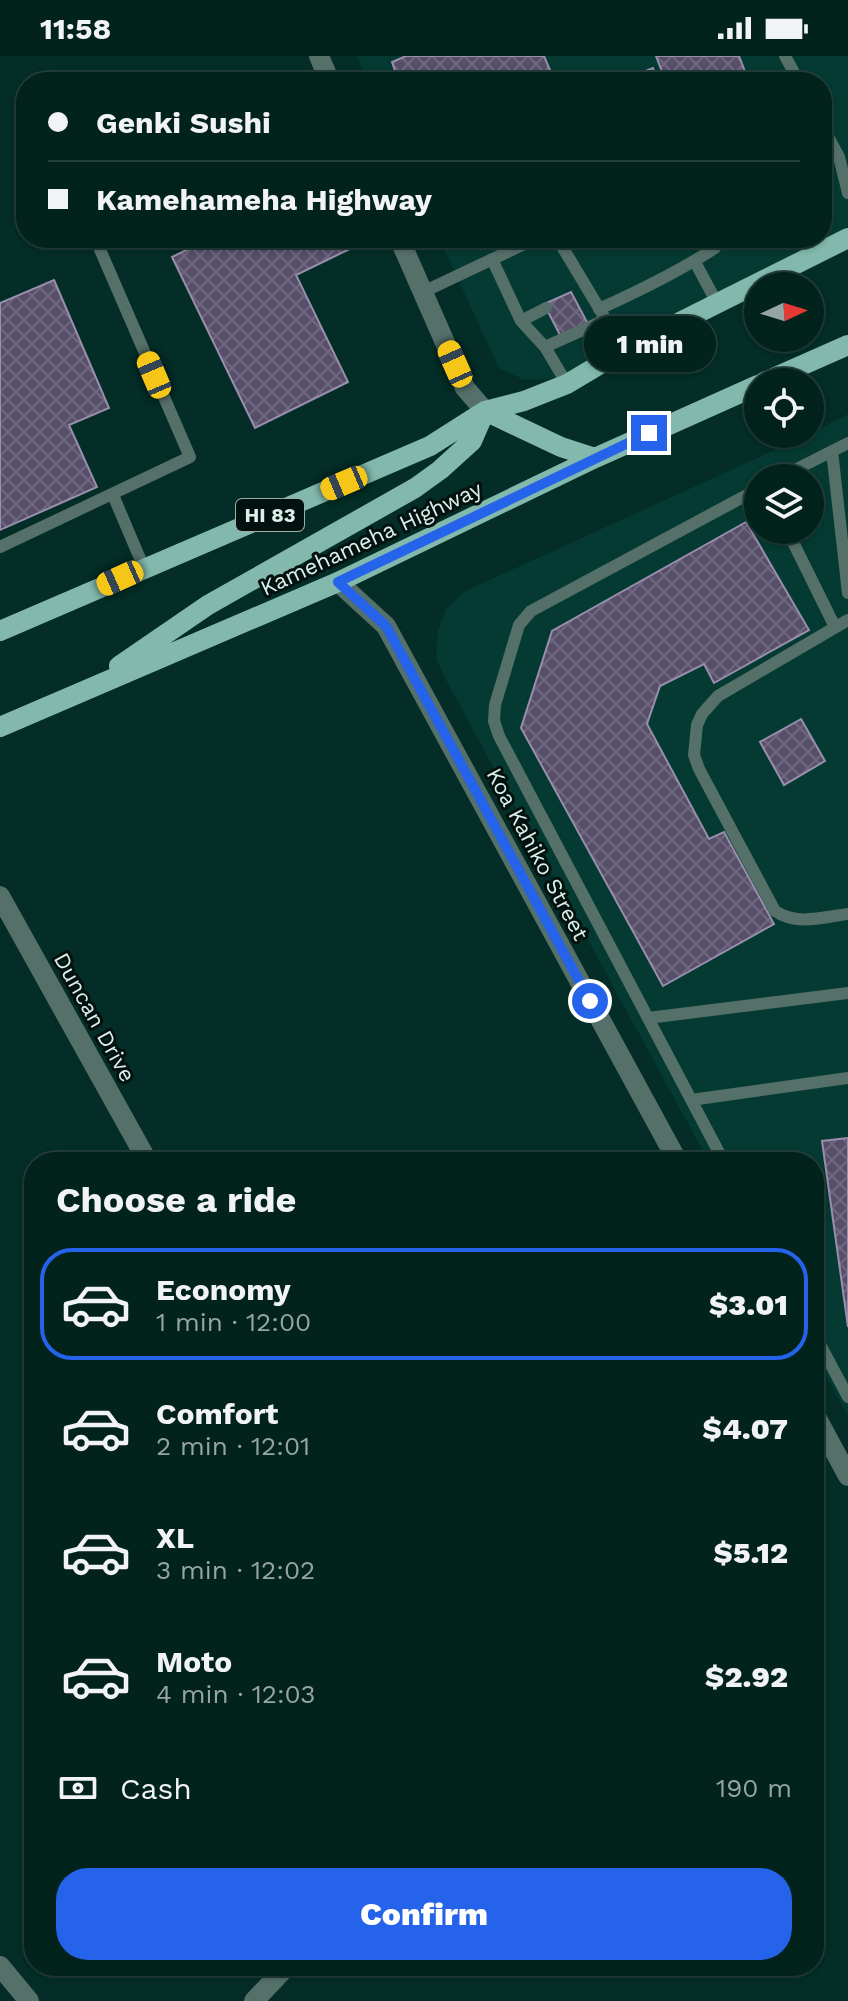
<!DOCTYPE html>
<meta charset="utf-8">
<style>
body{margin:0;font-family:"Work Sans",sans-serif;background:#0c2a25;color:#f1f3f6;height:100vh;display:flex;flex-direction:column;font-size:30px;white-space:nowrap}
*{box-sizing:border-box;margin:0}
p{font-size:26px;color:#96a4a3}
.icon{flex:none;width:44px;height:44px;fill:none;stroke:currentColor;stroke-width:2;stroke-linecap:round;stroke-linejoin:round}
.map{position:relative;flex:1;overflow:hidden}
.panel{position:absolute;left:24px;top:1096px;width:800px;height:824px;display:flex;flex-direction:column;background:#02221c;border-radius:32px;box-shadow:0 2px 6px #0004,0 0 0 2px #233f3b}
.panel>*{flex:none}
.guide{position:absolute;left:16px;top:16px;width:816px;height:176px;border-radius:32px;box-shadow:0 2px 6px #0004,0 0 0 2px #233f3b;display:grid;align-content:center;height:176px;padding:0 32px;background:#02221c}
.needle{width:52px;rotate:86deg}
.tools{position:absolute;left:744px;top:216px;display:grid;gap:16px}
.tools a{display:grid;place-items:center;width:80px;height:80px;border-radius:50%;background:#02221c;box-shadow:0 2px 6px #0004,0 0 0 2px #233f3b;font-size:40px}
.end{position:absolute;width:36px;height:36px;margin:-18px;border:10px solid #2563eb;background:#fff;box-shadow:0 0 0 4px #fff}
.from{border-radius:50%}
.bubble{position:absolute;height:56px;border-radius:28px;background:#02221c;box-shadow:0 2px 6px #0004,0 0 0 2px #233f3b;font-size:26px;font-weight:800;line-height:56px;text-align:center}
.car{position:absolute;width:24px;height:48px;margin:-24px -12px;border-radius:10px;box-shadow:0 0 6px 2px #0007;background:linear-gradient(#f5c518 24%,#345 0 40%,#f5c518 0 76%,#345 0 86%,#f5c518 0)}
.guide b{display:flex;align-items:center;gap:28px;height:76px;font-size:30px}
.guide b+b{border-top:2px solid #233f3b}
.guide i{width:20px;height:20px;background:#f1f3f6}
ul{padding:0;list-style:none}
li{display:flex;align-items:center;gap:24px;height:112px;margin:0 16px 12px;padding:0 16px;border:4px solid transparent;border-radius:32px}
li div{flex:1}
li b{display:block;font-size:30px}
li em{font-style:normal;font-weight:800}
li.current{border-color:#2563eb}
li>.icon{width:72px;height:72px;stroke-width:1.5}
h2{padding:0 32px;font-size:36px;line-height:96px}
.pay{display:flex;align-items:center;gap:20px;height:88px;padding:0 32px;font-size:30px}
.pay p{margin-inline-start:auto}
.button{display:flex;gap:16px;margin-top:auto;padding:16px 32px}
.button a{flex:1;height:92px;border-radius:32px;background:#2563eb;color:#fff;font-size:32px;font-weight:800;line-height:92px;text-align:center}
.status{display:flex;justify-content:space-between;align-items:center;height:56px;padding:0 40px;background:#02221c;direction:ltr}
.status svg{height:22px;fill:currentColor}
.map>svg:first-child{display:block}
.built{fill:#043a31;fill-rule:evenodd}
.building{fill:url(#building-cross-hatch);stroke:#988ead;stroke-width:2}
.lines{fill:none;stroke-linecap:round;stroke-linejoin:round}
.lane{stroke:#556f69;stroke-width:12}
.street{stroke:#556f69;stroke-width:20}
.primary{stroke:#82b9ac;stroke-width:20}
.route{stroke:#2563eb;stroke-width:10}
.labels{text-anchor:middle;stroke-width:6;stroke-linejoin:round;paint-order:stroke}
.shield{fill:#04120f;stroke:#9aada8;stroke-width:2}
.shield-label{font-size:20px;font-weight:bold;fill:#dbf0ea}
.street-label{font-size:22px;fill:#dbf0ea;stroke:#04120f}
</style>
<div class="status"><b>11:58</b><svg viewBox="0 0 49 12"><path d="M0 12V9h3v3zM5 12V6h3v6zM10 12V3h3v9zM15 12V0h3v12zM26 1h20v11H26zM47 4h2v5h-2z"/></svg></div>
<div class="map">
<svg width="848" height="1945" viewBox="0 0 848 1945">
<defs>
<pattern id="building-cross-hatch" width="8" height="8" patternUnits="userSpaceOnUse" patternTransform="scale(2)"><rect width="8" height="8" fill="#574e6a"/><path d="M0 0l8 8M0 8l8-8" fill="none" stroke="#6f687f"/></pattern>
</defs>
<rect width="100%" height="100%" fill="#032d26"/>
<path class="built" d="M357 0H848V170L564 322 524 324 499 312 439 182H822V26H368Z
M848 358V1360L814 1298V1106H709L447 626 436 602 438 575 446 553 465 535 810 378ZM758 422H810V474H758Z"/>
<path class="building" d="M406 0H544L555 26H399L392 6Z
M656 0H739L749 26H666Z
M653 12 658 26H617Z
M211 182H352L356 190 296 219 348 326 255 372 172 201Z
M54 224 109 352 69 369 97 431 0 474V247Z
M571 236 588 268 561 281 544 248Z
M746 466 809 574 714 627 704 608 660 630 647 668 709 783 724 776 774 868 663 930 521 672 552 575Z
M801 663 825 705 784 729 760 686Z
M848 1082V1271L822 1085Z"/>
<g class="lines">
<path class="lane" d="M785 0 799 26
M822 69 839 101 848 137
M557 182 624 294
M492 203 521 265 545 291 567 328
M695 206 717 247
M423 236 537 182
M599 253C639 235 678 216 715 192L714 182
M521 265 546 252
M545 291 607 263
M832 395 848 537
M779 422 848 387
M113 439 144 512
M787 474 835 571
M0 491 190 401 95 182
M848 564 718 640 702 658 697 669 694 699 699 713 775 855C797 870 823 861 848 858
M648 962 848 937
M691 1044 848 1022
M724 1106 499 680 494 665 495 649 519 569 531 555 758 433
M814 1277 848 1341"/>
<path class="street" d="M319 0 330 26
M399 182 465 332 485 355
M338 526 386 570 678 1106
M0 840 148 1106
M814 1357 848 1420
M0 1910 29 1945
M254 1945 287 1910"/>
<path class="primary" d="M764 326 848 289
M485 355 561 391 595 402
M0 575 430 390 485 355 524 345 567 328 624 294 848 182
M119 610 208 549 415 432 440 414 472 385 485 355
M0 671 338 526 595 402 758 329"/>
</g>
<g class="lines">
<path class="route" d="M590 945 386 570 338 526 649 377"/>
</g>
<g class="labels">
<rect class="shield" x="236" y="443" width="68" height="32" rx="6"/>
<g class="shield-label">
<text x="270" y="466">HI 83</text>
</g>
<g class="street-label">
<text transform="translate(371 482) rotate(-25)" y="8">Kamehameha Highway</text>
<text transform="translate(538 798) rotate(62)" y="8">Koa Kahiko Street</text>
<text transform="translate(95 961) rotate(61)" y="8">Duncan Drive</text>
</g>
</g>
</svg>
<div class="tools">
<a><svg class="needle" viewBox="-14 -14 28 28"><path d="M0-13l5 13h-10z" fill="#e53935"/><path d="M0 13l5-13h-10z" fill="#96a4a3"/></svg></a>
<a><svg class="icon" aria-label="locate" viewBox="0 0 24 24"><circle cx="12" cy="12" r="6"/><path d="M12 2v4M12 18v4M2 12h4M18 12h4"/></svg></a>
<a><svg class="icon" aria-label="layers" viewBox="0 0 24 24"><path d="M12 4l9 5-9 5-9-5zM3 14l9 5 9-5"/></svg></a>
</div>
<i class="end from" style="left:590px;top:945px"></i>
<i class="end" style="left:649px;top:377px"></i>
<div class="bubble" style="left:584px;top:260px;width:132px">1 min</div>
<i class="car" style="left:455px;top:308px;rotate:336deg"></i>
<i class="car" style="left:154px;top:319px;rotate:337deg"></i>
<i class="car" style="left:344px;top:427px;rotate:247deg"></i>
<i class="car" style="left:120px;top:522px;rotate:246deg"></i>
<div class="guide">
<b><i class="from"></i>Genki Sushi</b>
<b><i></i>Kamehameha Highway</b>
</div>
<section class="panel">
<h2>Choose a ride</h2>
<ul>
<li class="current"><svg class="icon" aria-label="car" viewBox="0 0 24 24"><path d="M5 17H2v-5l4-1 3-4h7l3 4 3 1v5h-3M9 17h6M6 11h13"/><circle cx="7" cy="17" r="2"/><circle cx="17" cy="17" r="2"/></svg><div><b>Economy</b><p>1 min · 12:00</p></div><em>$3.01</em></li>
<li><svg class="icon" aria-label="car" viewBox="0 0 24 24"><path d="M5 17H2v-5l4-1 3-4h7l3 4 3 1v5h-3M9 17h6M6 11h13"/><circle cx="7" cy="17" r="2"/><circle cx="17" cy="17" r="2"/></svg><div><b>Comfort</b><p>2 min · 12:01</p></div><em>$4.07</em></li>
<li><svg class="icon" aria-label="car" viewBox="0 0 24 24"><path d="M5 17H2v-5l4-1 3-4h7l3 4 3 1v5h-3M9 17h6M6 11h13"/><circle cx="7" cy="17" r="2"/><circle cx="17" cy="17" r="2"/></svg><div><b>XL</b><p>3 min · 12:02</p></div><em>$5.12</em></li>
<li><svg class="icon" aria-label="car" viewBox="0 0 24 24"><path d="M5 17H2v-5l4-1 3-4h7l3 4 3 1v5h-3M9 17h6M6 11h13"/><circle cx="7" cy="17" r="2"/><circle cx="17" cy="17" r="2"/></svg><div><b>Moto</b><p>4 min · 12:03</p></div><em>$2.92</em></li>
</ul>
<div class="pay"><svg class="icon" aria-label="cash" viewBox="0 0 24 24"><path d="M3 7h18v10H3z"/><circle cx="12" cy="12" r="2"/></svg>Cash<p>190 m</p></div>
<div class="button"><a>Confirm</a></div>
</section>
</div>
